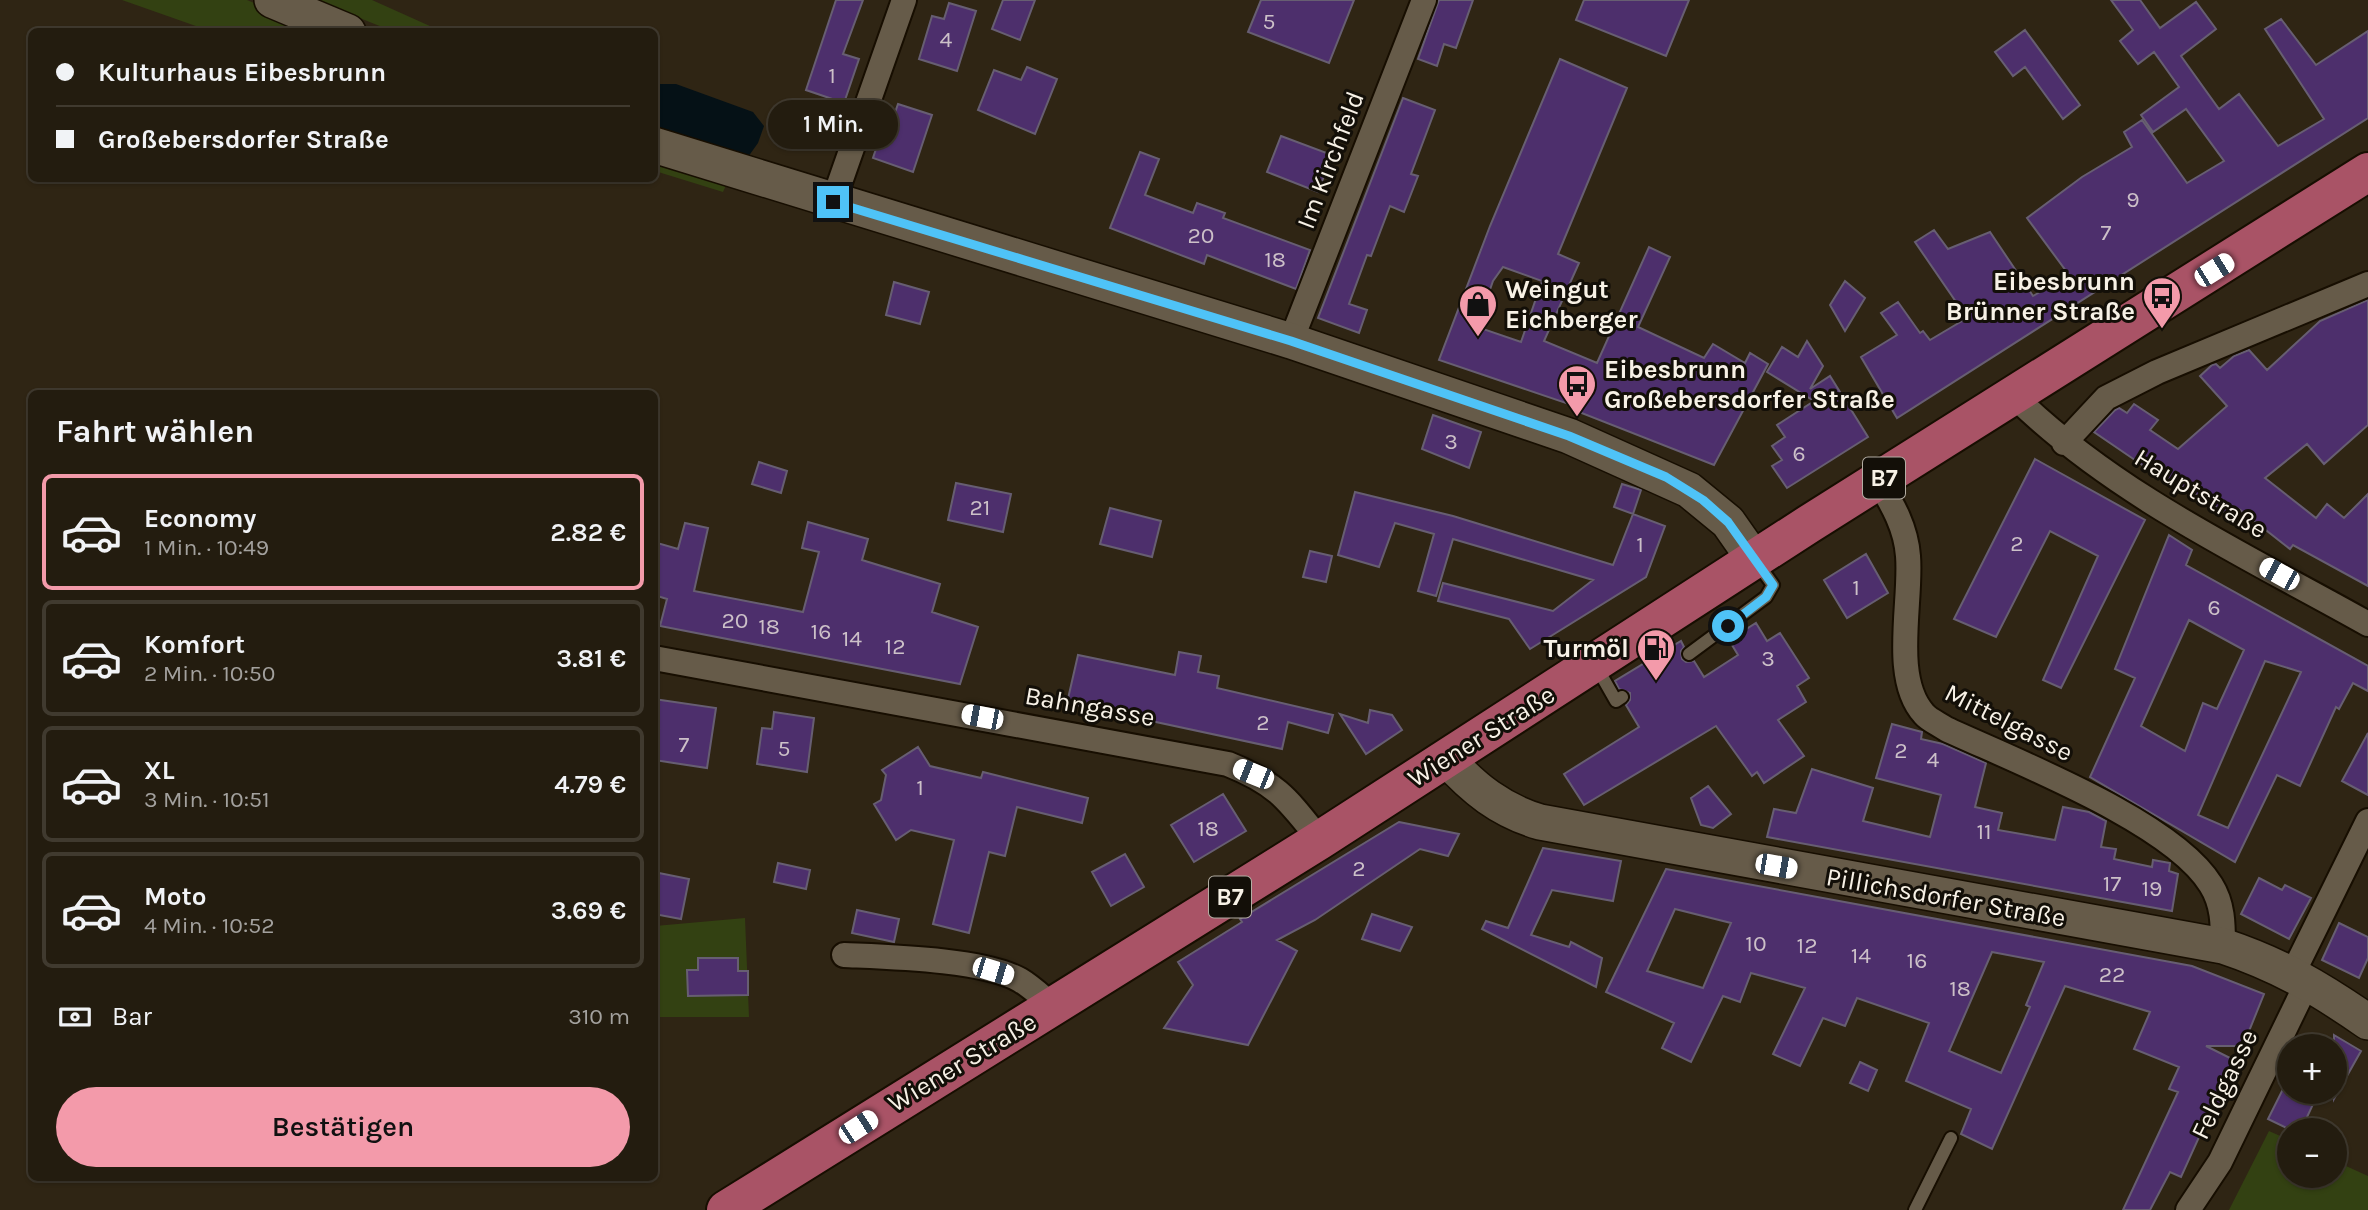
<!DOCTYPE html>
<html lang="de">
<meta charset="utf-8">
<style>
body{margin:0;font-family:Karla,sans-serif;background:#2b2518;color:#f1f3f6;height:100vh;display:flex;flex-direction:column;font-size:26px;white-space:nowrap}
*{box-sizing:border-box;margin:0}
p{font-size:23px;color:#a3a19e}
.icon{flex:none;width:38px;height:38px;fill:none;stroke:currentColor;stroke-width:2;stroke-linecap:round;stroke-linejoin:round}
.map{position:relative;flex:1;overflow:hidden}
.panel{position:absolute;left:28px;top:390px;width:630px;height:791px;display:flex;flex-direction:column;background:#231c0f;border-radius:10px;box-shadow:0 2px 5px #0004,0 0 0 2px #403a2f}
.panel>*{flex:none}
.banner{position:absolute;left:28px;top:28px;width:630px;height:154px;border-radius:10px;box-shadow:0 2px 5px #0004,0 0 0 2px #403a2f;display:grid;align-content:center;height:154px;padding:0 28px;background:#231c0f}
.tools{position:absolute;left:2277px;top:1034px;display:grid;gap:14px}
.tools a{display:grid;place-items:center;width:70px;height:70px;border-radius:50%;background:#231c0f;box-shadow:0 2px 5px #0004,0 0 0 2px #403a2f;font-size:35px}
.end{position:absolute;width:32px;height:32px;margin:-16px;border:9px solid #4fc3f7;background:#111;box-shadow:0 0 0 4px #111}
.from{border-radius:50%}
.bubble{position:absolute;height:49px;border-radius:24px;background:#231c0f;box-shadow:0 2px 5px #0004,0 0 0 2px #403a2f;font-size:23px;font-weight:600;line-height:49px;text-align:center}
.car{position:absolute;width:21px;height:42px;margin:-21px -10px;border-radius:9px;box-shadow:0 0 5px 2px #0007;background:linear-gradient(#fff 24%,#345 0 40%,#fff 0 76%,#345 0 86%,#fff 0)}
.banner b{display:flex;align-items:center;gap:24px;height:66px;font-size:26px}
.banner b+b{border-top:2px solid #403a2f}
.banner i{width:18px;height:18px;background:#f1f3f6}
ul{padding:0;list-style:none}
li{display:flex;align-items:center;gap:21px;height:116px;margin:0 14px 10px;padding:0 14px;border:4px solid #403a2f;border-radius:10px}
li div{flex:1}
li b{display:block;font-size:26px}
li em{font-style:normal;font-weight:600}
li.current{border-color:#f39aaa}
li>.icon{width:63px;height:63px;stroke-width:1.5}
h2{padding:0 28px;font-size:32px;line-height:84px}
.pay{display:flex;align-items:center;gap:18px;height:77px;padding:0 28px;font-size:26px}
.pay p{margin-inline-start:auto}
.cta{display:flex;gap:14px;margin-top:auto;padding:14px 28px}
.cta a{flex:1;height:80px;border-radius:42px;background:#f39aaa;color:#111;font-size:28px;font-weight:600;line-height:80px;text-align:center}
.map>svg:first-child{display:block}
.green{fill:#334112}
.water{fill:#051116}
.building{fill:#4d2f6c;stroke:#675e72;stroke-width:2;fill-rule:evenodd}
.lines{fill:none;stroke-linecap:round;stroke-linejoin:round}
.lane-casing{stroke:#170e01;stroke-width:16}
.street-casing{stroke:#170e01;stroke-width:28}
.secondary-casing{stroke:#170e01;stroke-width:38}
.primary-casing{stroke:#170e01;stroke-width:42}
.lane{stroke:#665b49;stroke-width:12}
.street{stroke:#665b49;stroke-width:24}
.secondary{stroke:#665b49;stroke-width:35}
.primary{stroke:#a95366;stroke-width:38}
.route{stroke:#4fc3f7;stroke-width:9}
.labels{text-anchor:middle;stroke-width:6;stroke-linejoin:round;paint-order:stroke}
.number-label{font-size:23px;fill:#ccc0c8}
.shield{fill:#130f08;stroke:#b3ada3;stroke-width:2}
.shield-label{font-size:24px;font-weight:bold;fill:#f7f1e6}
.street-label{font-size:26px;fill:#f7f1e6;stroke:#130f08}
.poi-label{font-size:26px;font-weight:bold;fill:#f7f1e6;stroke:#130f08;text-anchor:end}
</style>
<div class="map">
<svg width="2368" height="1210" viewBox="0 0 2368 1210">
<rect width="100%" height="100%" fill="#2f2514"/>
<path class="green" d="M122 0H247L321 31H210Z
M315 0H372L441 31H392Z
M655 159 727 183 723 192 655 171Z
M745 918 749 1017H655V926Z
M2269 1131 2289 1140V1176H2334L2335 1161 2368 1176V1210H2229Z"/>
<path class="water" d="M655 84H676L753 112 764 126 758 143 748 157 655 130Z"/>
<path class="building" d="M836 0H863L843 54 859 59 844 103 806 90Z
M1003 0H1035L1020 40 992 29Z
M1261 0H1354L1329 63 1248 32Z
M1439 0H1473L1456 48 1444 44 1437 66 1418 59Z
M1584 0H1689L1666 56 1576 20Z
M2111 0H2140L2160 28 2196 2 2216 29 2181 56 2219 109 2239 94 2278 146 2324 119 2265 29 2281 19 2316 65 2368 31V118L1897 418 1861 357 1897 335 1881 313 1898 302 1920 333 1923 331 1930 340 1967 318 1915 242 1934 230 1948 249 1990 232 2033 296 2069 275 2027 218 2082 177 2132 147 2124 132 2142 120 2187 183 2224 161 2186 109 2153 132 2141 115 2179 87 2154 52 2138 64 2120 41 2133 30Z
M949 3 976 11 957 71 919 59 932 16 944 19Z
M2025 30 2080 105 2063 119 2025 67 2013 76 1995 52Z
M1560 59 1627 88 1558 254 1579 263 1544 341 1597 363 1649 247 1670 257 1638 327 1704 358 1713 344 1745 363 1750 353 1768 364 1714 465 1579 412 1581 408 1439 360 1490 226ZM1503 267 1542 281 1521 342 1477 327 1493 281Z
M1027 67 1057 79 1035 134 978 110 994 70 1021 80Z
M1403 98 1435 110 1411 174 1418 176 1404 212 1390 206 1371 256 1367 255 1349 304 1367 310 1359 333 1318 318Z
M898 104 932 115 913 172 873 158 885 122 891 124Z
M1281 136 1332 155 1318 192 1267 172Z
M1140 152 1159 159 1145 195 1193 213 1197 203 1225 213 1223 218 1310 250 1296 289 1207 255 1204 264 1110 228Z
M1845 281 1865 298 1845 331 1830 305Z
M894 282 929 292 920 324 886 315Z
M2368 300V425L2324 464 2307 444 2265 478 2316 518 2327 504 2344 518 2368 494V586L2293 545 2290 549 2239 509 2232 517 2188 489 2151 471 2094 432 2115 410 2119 408 2127 413 2134 404 2158 420 2150 430 2178 449 2227 406 2200 376 2212 365 2216 364 2220 368 2234 356 2249 350 2267 370 2320 321Z
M1807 341 1823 366 1810 389 1830 376 1868 437 1787 488 1772 466 1782 460 1772 446 1785 437 1777 425 1814 401 1767 372 1782 347 1798 357Z
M1433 415 1481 432 1469 468 1422 449Z
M2035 459 2145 520 2061 688 2043 680 2098 556 2050 531 1996 637 1954 619Z
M759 462 787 471 781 493 752 484Z
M956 483 1011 494 1003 532 948 520Z
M1622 484 1641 490 1633 514 1614 507Z
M1355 492 1453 516 1613 565 1633 514 1665 526 1646 577 1530 649 1509 619 1438 601 1443 583 1553 611 1593 580 1453 539 1436 596 1418 591 1434 534 1395 523 1379 567 1338 555Z
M1110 508 1161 521 1152 557 1100 544Z
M808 522 868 539 862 560 940 584 932 612 978 627 960 684 660 626 667 599 654 595V542L678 549 685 523 708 528 694 591 803 612 819 552 802 548Z
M2169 535 2192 550 2186 565 2368 666V691L2353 683 2339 709 2336 707 2300 786 2277 775 2235 862 2090 777 2135 678 2115 669ZM2189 620 2244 650 2217 709 2203 703 2185 751 2141 726ZM2265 661 2301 672 2228 828 2198 815Z
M1310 551 1332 556 1326 582 1303 577Z
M1866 554 1888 593 1847 618 1824 580Z
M1756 623 1767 641 1780 633 1809 678 1797 686 1806 702 1778 720 1804 756 1764 783 1757 772 1752 776 1716 726 1584 805 1564 774 1639 727 1626 705 1630 700V693L1619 689 1615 681 1681 641 1684 647 1681 651 1682 659 1686 662 1694 661 1704 677 1738 655 1729 640Z
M1179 652 1201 656 1198 672 1219 676 1217 688 1333 715 1328 733 1288 722 1282 749 1067 703 1078 655 1175 675Z
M654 699 716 708 707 768 654 760 659 729 654 728Z
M1370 710 1392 715 1402 730 1366 754 1340 714 1368 723Z
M774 712 814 718 807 772 757 764 762 728 772 729Z
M1892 724 1922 732 1921 739 1943 744 1986 763 1975 807 2002 813 1998 830 2055 840 2063 807 2089 812 2106 821 2101 847 2116 849 2114 859 2152 867 2153 860 2170 863 2169 871 2178 874 2172 911 1767 837 1774 809 1796 813 1812 769 1873 788 1863 821 1930 837 1941 795 1876 778Z
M2368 733V795L2342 781Z
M918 747 930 766 981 778 983 772 1088 798 1082 823 1017 807 1005 856 989 852 969 933 933 924 954 840 911 830 896 840 874 804 881 800 886 775 882 770Z
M1708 786 1731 814 1713 828 1701 825 1691 798Z
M1223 794 1246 831 1194 862 1171 825Z
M1399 822 1459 834 1448 856 1420 849 1315 920 1277 940 1297 951 1248 1045 1164 1028 1193 985 1178 962 1242 922 1240 919Z
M1543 848 1621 861 1613 901 1552 890 1531 935 1569 947 1571 942 1602 958 1596 987 1482 929 1486 921 1508 928Z
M1125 854 1144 887 1111 906 1092 872Z
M778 863 810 870 806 889 774 882Z
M1666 869 2192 966 2264 994 2243 1046H2206L2240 1063 2209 1128 2204 1126 2181 1177 2170 1172 2150 1210H2123L2178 1092 2169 1089 2179 1067 2134 1049 2150 1012 2065 986 1992 1149 1961 1134 1971 1109 1906 1081 1929 1023 1857 998 1845 1026 1823 1018 1800 1066 1773 1054 1805 988 1751 973 1740 1002 1723 996 1691 1062 1662 1048 1674 1023 1606 992ZM1675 909 1731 923 1703 988 1647 971ZM1992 952 2044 962 2026 1005 2030 1007 2001 1073 1949 1051Z
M654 872 689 879 681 919 654 914Z
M2259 878 2282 890 2285 885 2311 898 2289 939 2241 914Z
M857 910 899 919 894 942 852 933Z
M1372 914 1412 927 1400 951 1362 939Z
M2339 923 2368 937V958L2359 978 2322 960Z
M698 958H738V971H748V995L688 996 687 970H698Z
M2334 1035 2361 1051 2334 1099Z
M1860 1062 1877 1070 1868 1091 1850 1083Z
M2285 1085 2289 1087V1092H2300L2315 1100 2301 1130H2291L2268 1119Z"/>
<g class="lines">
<defs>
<path id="lane" d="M1689 654 1766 597 1773 585 1758 564
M1596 666 1616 701 1622 697
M1915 1210 1951 1138"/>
<path id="street" d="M833 202 904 0
M1291 341 1424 0
M2015 397C2115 495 2247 556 2368 624
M2064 443 2106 398 2157 372 2368 284
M1878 481C1893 505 1906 528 1908 556 1912 601 1891 678 1924 714 1929 720 1939 724 1946 729 2015 761 2173 822 2211 885 2223 904 2223 924 2223 946
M654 658 1228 764C1278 784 1288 800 1320 840
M844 955C888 957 983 959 1020 980 1032 987 1043 998 1054 1007
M2293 973 2368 821
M2188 1210 2220 1162 2308 981"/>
<path id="secondary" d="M272 0 348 32
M654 145 1291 341 1569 436 1689 490 1728 522 1754 559
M1446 758C1474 789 1500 810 1540 822L2223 946C2280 965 2319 988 2368 1022"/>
<path id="primary" d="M726 1210 1320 840 1809 524 2368 172"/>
</defs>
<use href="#lane" class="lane-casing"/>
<use href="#street" class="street-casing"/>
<use href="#secondary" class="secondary-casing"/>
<use href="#primary" class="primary-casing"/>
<use href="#lane" class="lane"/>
<use href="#street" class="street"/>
<use href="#secondary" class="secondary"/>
<use href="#primary" class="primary"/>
</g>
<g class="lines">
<path class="route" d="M833 202 1291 341 1569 436 1666 477 1703 500 1728 522 1773 585 1766 597 1728 626"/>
</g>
<defs>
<symbol id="bus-pin" viewBox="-11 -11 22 30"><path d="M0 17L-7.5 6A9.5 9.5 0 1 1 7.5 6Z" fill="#f39aaa" stroke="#130f08"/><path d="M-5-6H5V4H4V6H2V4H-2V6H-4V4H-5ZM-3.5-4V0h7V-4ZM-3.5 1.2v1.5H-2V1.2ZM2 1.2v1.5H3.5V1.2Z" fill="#111"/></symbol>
<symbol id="shop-pin" viewBox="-11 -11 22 30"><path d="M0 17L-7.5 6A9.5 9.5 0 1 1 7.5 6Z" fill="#f39aaa" stroke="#130f08"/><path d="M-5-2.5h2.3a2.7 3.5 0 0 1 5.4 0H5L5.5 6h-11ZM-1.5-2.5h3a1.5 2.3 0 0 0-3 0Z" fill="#111"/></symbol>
<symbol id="fuel-pin" viewBox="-11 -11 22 30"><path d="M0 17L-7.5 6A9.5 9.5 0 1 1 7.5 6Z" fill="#f39aaa" stroke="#130f08"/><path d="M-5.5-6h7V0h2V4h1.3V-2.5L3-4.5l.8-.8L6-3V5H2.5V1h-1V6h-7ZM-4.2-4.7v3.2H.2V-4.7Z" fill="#111"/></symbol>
</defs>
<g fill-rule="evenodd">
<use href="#bus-pin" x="2140" y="274" width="44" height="60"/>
<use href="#shop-pin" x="1456" y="282" width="44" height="60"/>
<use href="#bus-pin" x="1555" y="362" width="44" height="60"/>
<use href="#fuel-pin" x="1634" y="626" width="44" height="60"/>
</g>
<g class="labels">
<g class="number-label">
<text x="1269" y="29">5</text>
<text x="946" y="47">4</text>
<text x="832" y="83">1</text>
<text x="2133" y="207">9</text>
<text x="2106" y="240">7</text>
<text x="1201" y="243">20</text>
<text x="1275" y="267">18</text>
<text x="1451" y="449">3</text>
<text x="1799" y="461">6</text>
<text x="980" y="515">21</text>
<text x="2017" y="551">2</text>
<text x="1640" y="552">1</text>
<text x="1856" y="595">1</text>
<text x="2214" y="615">6</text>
<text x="735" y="628">20</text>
<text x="769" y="634">18</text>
<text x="821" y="639">16</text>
<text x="852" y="646">14</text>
<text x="895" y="654">12</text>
<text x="1768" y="666">3</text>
<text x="1263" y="730">2</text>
<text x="684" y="752">7</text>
<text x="784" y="756">5</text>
<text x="1901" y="758">2</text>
<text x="1933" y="767">4</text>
<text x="920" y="795">1</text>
<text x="1208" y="836">18</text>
<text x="1984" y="839">11</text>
<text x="1359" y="876">2</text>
<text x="2112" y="891">17</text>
<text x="2152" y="896">19</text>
<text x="1756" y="951">10</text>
<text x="1807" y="953">12</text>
<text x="1861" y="963">14</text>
<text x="1917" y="968">16</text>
<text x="2112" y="982">22</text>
<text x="1960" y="996">18</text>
</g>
<g class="shield">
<rect x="1863" y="457.5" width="42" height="41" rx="5"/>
<rect x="1209" y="876.5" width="42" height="41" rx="5"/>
</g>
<g class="shield-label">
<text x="1884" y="486">B7</text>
<text x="1230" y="905">B7</text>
</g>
<g class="street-label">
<text transform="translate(1330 160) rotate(-69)" y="9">Im Kirchfeld</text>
<text transform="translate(2201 493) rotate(31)" y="9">Hauptstraße</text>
<text transform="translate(1090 706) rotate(10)" y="9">Bahngasse</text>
<text transform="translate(2009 722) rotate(27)" y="9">Mittelgasse</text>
<text transform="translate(1481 736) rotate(-32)" y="9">Wiener Straße</text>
<text transform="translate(1946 897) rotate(10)" y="9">Pillichsdorfer Straße</text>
<text transform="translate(962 1062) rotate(-31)" y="9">Wiener Straße</text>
<text transform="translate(2224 1084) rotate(-64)" y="9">Feldgasse</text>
</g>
<g class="poi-label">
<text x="2135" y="290">Eibesbrunn<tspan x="2135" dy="30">Brünner Straße</tspan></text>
<text x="1505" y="298" text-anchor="start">Weingut<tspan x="1505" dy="30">Eichberger</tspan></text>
<text x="1604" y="378" text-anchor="start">Eibesbrunn<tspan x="1604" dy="30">Großebersdorfer Straße</tspan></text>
<text x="1629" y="657">Turmöl</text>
</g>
</g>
</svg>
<div class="tools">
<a>+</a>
<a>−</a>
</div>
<i class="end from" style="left:1728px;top:626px"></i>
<i class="end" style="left:833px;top:202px"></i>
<div class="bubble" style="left:768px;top:100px;width:130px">1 Min.</div>
<i class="car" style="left:2214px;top:270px;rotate:58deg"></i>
<i class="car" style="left:2279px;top:574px;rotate:299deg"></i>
<i class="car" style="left:982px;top:717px;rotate:281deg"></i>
<i class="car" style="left:1253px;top:774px;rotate:292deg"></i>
<i class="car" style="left:1776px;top:866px;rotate:100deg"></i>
<i class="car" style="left:993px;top:971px;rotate:107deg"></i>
<i class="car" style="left:858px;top:1127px;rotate:57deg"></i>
<div class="banner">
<b><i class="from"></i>Kulturhaus Eibesbrunn</b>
<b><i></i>Großebersdorfer Straße</b>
</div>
<section class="panel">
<h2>Fahrt wählen</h2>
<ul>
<li class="current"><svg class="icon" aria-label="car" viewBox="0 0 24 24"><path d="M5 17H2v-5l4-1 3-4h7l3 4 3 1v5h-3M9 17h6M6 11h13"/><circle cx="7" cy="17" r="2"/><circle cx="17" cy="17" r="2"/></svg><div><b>Economy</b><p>1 Min. · 10:49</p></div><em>2.82 €</em></li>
<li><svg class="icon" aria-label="car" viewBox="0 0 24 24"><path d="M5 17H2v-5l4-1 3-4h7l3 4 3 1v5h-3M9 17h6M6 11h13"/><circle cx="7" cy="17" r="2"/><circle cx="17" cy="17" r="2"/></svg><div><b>Komfort</b><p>2 Min. · 10:50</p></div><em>3.81 €</em></li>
<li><svg class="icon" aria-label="car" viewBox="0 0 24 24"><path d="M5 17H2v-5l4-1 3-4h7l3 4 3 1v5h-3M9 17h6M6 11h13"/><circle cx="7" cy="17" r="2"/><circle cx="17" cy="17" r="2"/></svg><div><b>XL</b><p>3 Min. · 10:51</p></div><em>4.79 €</em></li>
<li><svg class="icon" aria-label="car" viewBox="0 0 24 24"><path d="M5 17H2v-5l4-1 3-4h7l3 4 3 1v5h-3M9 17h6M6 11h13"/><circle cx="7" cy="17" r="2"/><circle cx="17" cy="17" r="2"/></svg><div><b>Moto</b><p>4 Min. · 10:52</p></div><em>3.69 €</em></li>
</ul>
<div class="pay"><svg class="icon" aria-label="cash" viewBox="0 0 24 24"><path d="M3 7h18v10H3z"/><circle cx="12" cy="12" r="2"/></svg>Bar<p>310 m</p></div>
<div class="cta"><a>Bestätigen</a></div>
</section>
</div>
